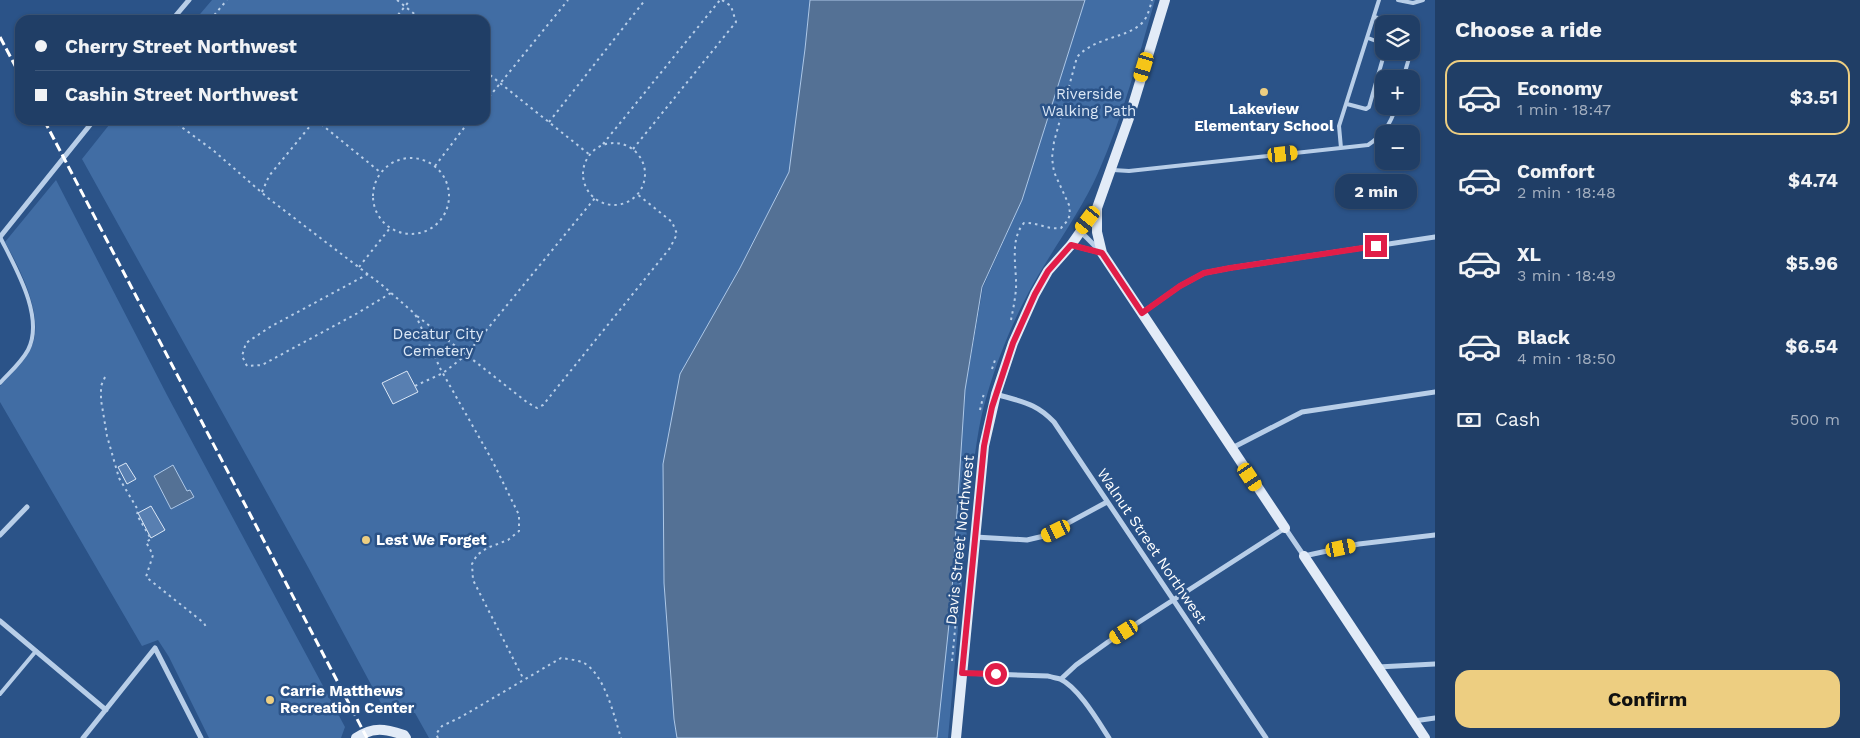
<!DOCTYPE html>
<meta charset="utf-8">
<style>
body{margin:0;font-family:"Work Sans",sans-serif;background:#2d496f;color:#f1f3f6;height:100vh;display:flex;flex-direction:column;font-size:19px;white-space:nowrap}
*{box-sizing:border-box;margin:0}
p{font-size:16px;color:#a2aebf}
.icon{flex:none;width:28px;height:28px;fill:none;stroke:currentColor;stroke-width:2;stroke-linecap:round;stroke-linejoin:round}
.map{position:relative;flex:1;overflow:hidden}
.side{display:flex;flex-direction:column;background:#203e66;width:425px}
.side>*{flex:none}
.banner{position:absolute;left:15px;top:15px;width:475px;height:110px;border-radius:15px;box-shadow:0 1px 4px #0004,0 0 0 1px #3d577a;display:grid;align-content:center;height:110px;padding:0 20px;background:#203e66}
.fabs{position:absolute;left:1375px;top:15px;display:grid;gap:10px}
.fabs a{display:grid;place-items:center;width:45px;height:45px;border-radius:10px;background:#203e66;box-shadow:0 1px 4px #0004,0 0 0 1px #3d577a;font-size:25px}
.end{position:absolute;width:22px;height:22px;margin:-11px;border:6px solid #e11d48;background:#fff;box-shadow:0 0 0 2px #fff}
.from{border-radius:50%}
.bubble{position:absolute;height:35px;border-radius:15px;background:#203e66;box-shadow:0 1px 4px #0004,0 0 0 1px #3d577a;font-size:16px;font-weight:700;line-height:35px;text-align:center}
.car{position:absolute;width:15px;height:30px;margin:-15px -8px;border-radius:6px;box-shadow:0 0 4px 1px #0007;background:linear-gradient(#f5c518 24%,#345 0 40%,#f5c518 0 76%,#345 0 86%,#f5c518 0)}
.banner b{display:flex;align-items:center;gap:18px;height:48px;font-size:19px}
.banner b+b{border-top:1px solid #3d577a}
.banner i{width:12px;height:12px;background:#f1f3f6}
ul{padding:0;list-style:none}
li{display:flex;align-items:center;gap:15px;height:75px;margin:0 10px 8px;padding:0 10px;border:2px solid transparent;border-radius:15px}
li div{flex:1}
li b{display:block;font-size:19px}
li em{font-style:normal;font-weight:700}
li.selected{border-color:#edce81}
li>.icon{width:45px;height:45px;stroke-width:1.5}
h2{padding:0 20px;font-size:22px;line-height:60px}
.pay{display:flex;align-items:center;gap:12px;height:55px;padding:0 20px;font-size:19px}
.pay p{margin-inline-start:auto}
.action{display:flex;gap:10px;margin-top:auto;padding:10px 20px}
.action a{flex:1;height:58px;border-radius:15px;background:#edce81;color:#111;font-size:20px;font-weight:700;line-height:58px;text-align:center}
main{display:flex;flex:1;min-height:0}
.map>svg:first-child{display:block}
.green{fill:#416da4}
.water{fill:#547195;stroke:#adc8e8}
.building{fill:#587fb1;stroke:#dce8f6}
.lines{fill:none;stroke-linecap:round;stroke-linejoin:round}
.path{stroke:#b8cee8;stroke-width:2;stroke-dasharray:2.5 4;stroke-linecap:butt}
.lane{stroke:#b8cee8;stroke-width:4}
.street{stroke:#b8cee8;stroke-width:5}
.secondary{stroke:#e2ebf7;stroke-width:10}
.rail{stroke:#fff;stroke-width:3;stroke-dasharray:9 4;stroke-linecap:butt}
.route{stroke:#e11d48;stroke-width:6}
.poi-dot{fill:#edce81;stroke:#2b5388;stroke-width:2}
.labels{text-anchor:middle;stroke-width:5;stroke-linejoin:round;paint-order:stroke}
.park-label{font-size:15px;fill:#dce8f6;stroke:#2b5388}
.poi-label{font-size:15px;font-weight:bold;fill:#fff;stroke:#2b5388;text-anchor:start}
.street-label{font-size:15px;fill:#fff;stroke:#2b5388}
</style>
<main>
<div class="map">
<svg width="1435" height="738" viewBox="0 0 1435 738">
<rect width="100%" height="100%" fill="#2b5388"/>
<path class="green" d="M212 0H810L805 49 789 172 740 268 663 464 664 583 674 719 677 738H429L415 713 393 714 382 705 308 567 82 159 113 120H485V20H195Z
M1085 0H1155C1138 58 1123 117 1098 173 1082 209 1059 240 1039 274 1017 311 999 354 987 395 978 424 975 455 971 485L948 738H935L965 390 983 287 1022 200Z
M56 180 167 395 345 727 341 738H209L169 657 158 640 142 646 0 402V386C10 374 23 364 30 350 47 320 20 269 5 242Z"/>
<path class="water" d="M810 0H1085L1022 200 982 287 965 390 951 605 937 738H677L674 719 664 583 663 464 680 374 740 268 789 172 805 49Z
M173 465 187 491 190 490 194 497 171 509 154 476Z"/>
<path class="building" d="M407 371 418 392 393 404 382 383Z
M126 463 136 479 127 484 118 467Z
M151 506 165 530 151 538 138 513Z"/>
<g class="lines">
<path class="path" d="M397 0 422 20
M210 20 227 0
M394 20 410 0
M485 71 590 155
M485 102 568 0
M172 120 214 151 268 198 382 285 415 314 441 370 492 460 519 515V531L508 540 487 548 477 555 472 564 473 580 524 680
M316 120 380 172
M549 122 645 0
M583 174a31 31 0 1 1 62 0a31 31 0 1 1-62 0Z
M603 144 720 0
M633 149 736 22 731 6 722 0
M373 196a38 38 0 1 1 76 0a38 38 0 1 1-76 0Z
M435 166 470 120
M262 192 269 176 315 120
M359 267 390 228
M368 274 270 327 246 343 242 356 247 366 262 365 356 314 391 293
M417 316 528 403 537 408 543 405 670 248 677 234 672 222 637 194
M1011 320C1013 310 1015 300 1016 289 1017 268 1009 240 1024 223 1037 222 1048 230 1061 228L1068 220 1070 214 1069 205 1054 172 1052 158 1054 142 1077 57C1096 36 1127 39 1143 22 1148 16 1150 7 1152 0
M992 369 996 357
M105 377 101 386V400L107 436 119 478 138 510 137 515 151 539 146 542 153 555 146 577 204 623 206 627
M415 386 443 373 466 355 595 198
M980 410 984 393
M952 661 970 474
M438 738 436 734 442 726 461 717 561 658C568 659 577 660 584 663 605 675 614 716 621 738"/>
<path class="lane" d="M1398 0 1413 3 1423 0
M1374 17 1401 24
M1411 29 1415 37 1411 50
M1368 38 1384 44
M1403 79 1411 51
M1347 104 1366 109 1369 107 1385 51
M1341 148 1339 126 1379 0
M1113 170 1129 171 1368 145C1383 135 1391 124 1396 106
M0 237C15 267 45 317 28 350 21 363 9 373 0 383
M0 694 36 651"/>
<path class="street" d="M172 20 189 0
M1080 231 1100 251
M0 237 94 120
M1071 245 1102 253
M1142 313 1180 286 1204 273 1230 268 1435 237
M996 394C1021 402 1035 402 1054 422L1266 738
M1232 448 1302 412 1435 392
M0 535 27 507
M975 537 1027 540 1044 536 1107 502
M0 621 106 710
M1378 667 1435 664
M962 673 1048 676C1051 677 1056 678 1060 679 1078 687 1098 721 1109 738
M1061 679 1076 665 1108 642 1285 528 1304 556 1359 544 1435 535
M1414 721 1435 718
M83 738 155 648 201 738"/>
<path class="secondary" d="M1097 208V232L1102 253 1285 528
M1304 556 1425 738
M356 738C374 726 385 729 404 735L406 738
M956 738 984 446 996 394 1013 343 1035 294 1048 271 1071 245 1097 208 1129 118 1165 0"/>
<path class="rail" d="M0 37 20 75
M44 120 367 738"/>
</g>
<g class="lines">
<path class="route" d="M996 674 962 673 984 446 992 407 1013 343 1035 294 1048 271 1071 245 1102 253 1142 313 1180 286 1204 273 1230 268 1376 246"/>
</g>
<g class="poi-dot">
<circle cx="1264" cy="92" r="5"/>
<circle cx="366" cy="540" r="5"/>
<circle cx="270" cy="700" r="5"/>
</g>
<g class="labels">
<g class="park-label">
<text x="1089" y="99">Riverside<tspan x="1089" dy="17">Walking Path</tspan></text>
<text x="438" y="339">Decatur City<tspan x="438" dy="17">Cemetery</tspan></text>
</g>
<g class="poi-label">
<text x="1264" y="114" text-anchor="middle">Lakeview<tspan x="1264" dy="17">Elementary School</tspan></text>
<text x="376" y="545">Lest We Forget</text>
<text x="280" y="696">Carrie Matthews<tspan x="280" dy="17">Recreation Center</tspan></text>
</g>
<g class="street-label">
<text transform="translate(960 540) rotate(-84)" y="5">Davis Street Northwest</text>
<text transform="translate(1152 546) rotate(56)" y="5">Walnut Street Northwest</text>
</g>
</g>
</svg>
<div class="fabs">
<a><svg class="icon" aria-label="layers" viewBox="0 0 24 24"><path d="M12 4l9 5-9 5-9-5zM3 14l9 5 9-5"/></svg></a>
<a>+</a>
<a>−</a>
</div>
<i class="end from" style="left:996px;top:674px"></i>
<i class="end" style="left:1376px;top:246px"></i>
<div class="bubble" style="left:1335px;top:174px;width:82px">2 min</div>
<i class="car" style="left:1144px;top:67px;rotate:197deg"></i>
<i class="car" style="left:1283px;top:154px;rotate:84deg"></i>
<i class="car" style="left:1088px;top:220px;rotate:217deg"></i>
<i class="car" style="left:1250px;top:477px;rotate:146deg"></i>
<i class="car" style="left:1056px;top:531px;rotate:244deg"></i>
<i class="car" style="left:1341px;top:548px;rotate:78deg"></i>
<i class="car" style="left:1124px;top:632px;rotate:237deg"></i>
<div class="banner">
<b><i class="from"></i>Cherry Street Northwest</b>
<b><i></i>Cashin Street Northwest</b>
</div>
</div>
<section class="side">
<h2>Choose a ride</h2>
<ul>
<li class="selected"><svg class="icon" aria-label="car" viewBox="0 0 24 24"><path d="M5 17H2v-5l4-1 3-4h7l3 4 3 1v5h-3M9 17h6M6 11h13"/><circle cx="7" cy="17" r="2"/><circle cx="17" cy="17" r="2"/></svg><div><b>Economy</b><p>1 min · 18:47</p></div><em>$3.51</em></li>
<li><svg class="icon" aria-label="car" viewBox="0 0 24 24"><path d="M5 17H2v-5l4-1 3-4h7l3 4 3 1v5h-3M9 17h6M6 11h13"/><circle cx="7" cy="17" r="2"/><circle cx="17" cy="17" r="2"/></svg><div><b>Comfort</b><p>2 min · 18:48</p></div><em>$4.74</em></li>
<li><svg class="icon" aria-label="car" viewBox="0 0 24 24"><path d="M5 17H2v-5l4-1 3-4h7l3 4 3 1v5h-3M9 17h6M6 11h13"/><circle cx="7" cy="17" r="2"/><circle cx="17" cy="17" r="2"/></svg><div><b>XL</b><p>3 min · 18:49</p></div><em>$5.96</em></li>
<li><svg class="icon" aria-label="car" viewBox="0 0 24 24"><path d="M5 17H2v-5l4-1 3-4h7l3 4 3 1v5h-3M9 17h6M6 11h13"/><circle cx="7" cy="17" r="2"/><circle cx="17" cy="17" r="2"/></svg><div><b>Black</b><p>4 min · 18:50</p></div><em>$6.54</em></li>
</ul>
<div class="pay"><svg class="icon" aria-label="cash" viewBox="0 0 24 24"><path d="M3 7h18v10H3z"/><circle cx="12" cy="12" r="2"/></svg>Cash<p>500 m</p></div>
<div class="action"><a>Confirm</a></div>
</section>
</main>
